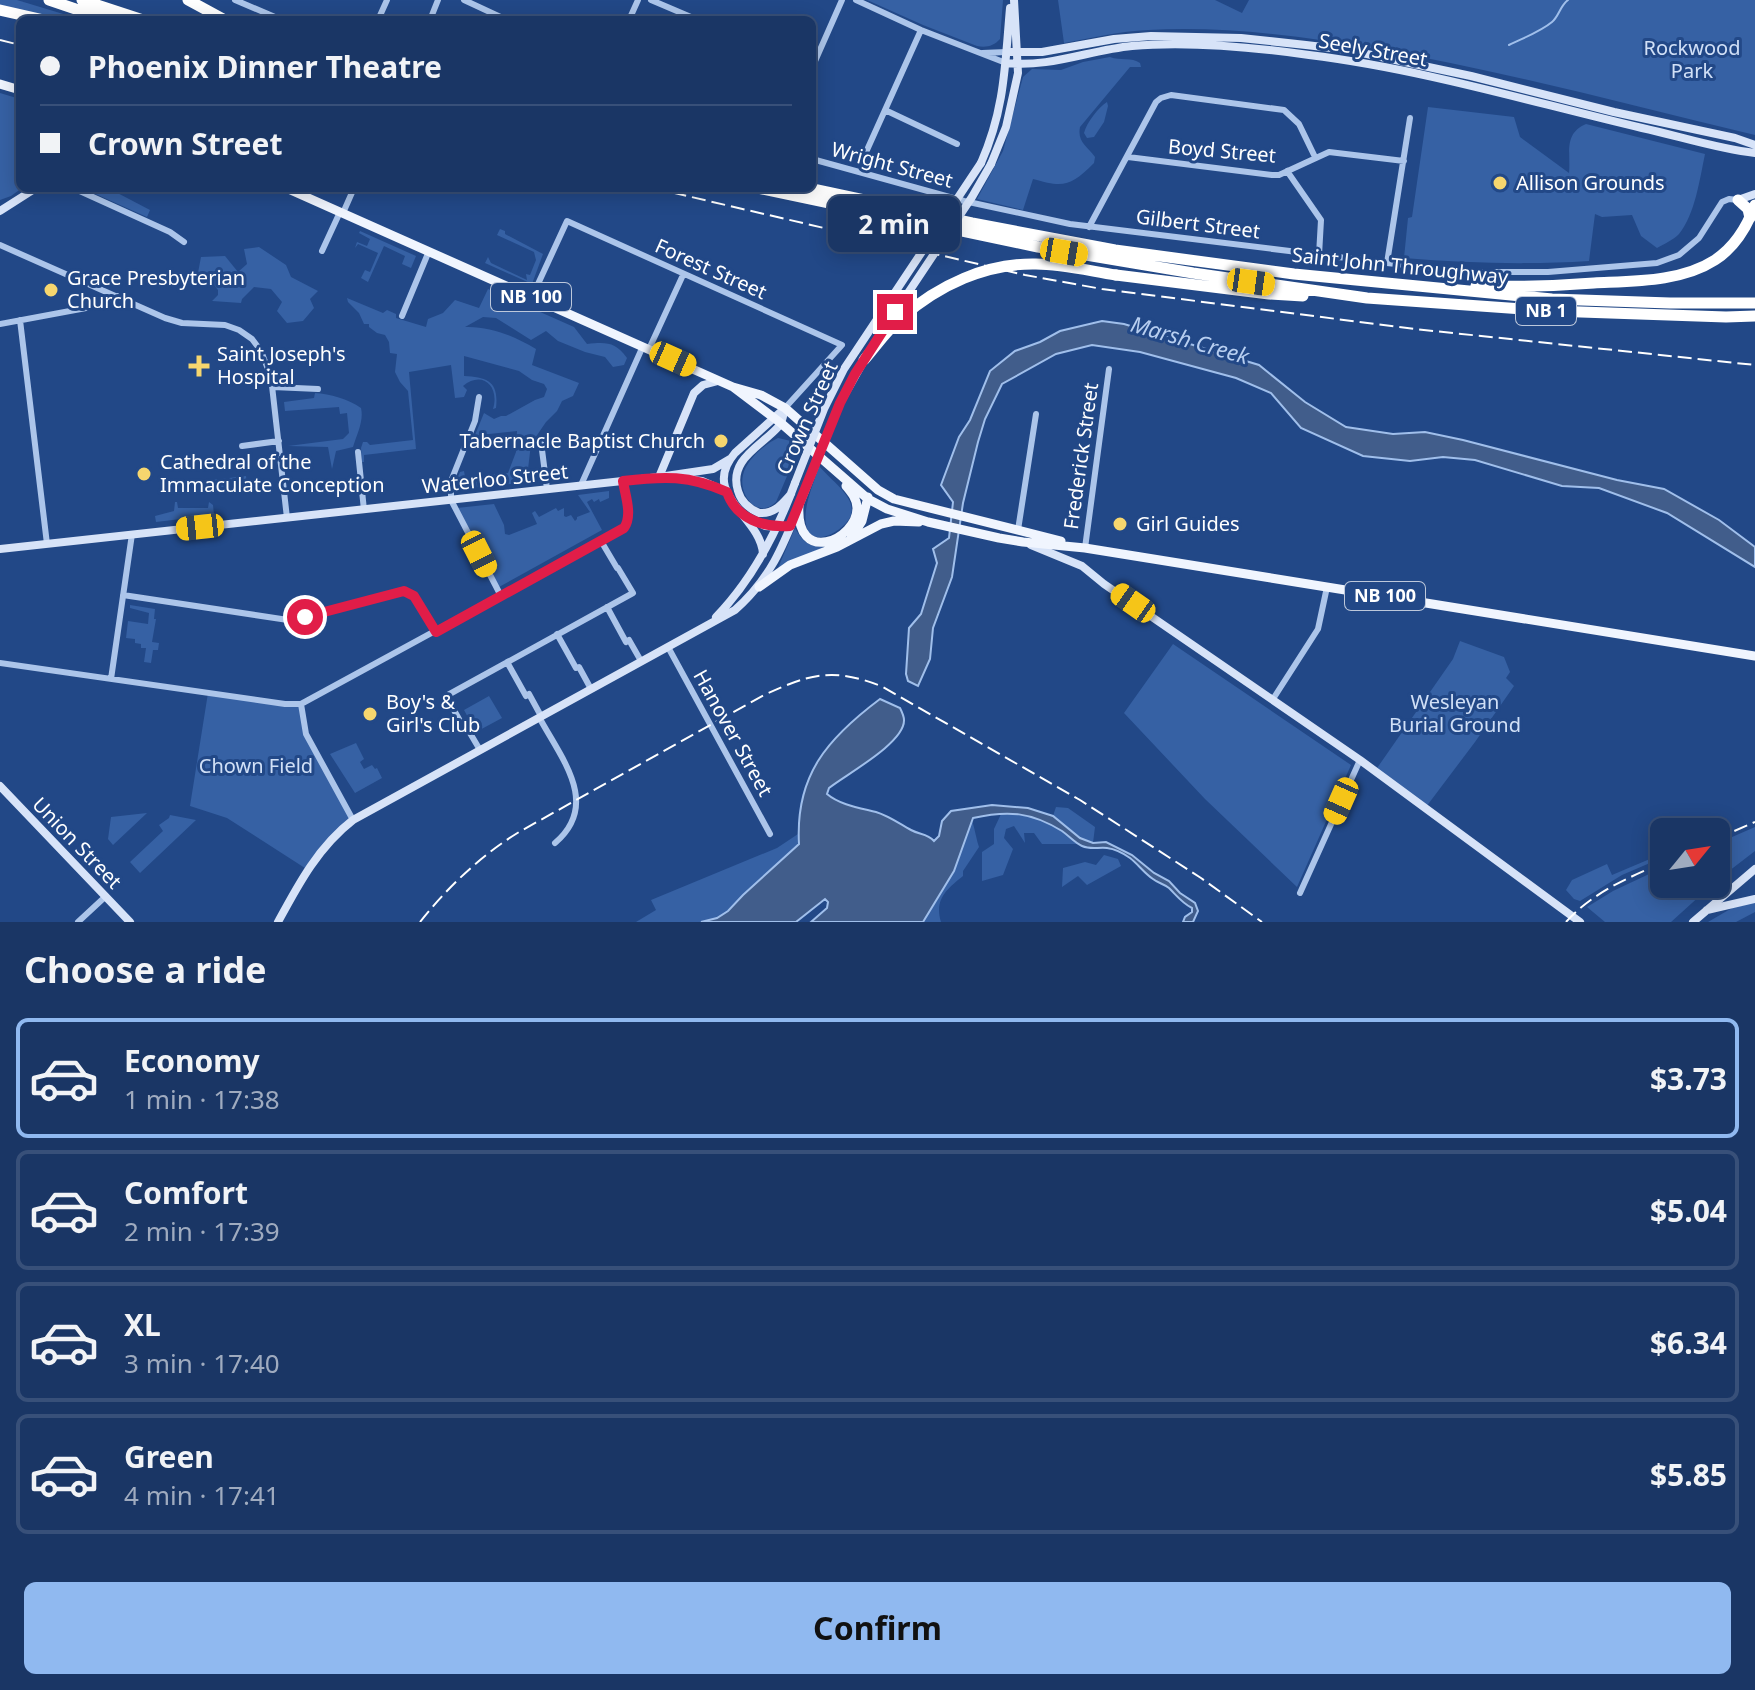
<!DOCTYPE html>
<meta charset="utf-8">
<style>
body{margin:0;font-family:"Noto Sans",sans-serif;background:#233e6b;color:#f1f3f6;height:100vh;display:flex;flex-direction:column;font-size:30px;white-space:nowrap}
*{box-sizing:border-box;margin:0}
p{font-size:26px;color:#9fabbf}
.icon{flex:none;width:44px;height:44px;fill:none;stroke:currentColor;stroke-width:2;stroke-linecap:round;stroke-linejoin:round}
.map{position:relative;height:922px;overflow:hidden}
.sheet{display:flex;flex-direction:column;background:#1a3665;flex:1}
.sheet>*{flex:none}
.hud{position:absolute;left:16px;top:16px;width:800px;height:176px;border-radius:12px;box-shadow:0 4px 20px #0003,0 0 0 2px #385079;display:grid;align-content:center;height:176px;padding:0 24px;background:#1a3665}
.needle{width:52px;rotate:60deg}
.controls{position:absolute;left:1650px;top:818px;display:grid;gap:16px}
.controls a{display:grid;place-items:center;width:80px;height:80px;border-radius:12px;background:#1a3665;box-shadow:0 4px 20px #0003,0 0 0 2px #385079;font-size:40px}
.end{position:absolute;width:36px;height:36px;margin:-18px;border:10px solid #e11d48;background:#fff;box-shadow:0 0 0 4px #fff}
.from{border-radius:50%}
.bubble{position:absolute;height:56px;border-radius:12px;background:#1a3665;box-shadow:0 4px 20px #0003,0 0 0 2px #385079;font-size:26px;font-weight:700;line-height:56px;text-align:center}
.car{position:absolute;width:24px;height:48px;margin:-24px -12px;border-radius:10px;box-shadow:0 0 6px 2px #0007;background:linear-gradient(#f5c518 24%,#345 0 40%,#f5c518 0 76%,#345 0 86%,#f5c518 0)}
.hud b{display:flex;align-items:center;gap:28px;height:76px;font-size:30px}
.hud b+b{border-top:2px solid #385079}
.hud i{width:20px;height:20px;background:#f1f3f6}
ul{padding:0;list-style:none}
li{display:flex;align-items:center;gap:24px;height:120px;margin:0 16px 12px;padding:0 8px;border:4px solid #385079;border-radius:12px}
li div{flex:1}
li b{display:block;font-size:30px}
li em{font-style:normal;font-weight:700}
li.selected{border-color:#90b9f0}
li>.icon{width:72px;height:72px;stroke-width:1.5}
h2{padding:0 24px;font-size:36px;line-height:96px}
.button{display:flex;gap:16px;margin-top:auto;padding:16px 24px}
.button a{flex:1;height:92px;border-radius:12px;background:#90b9f0;color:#111;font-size:32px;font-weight:700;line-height:92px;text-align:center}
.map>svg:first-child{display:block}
.green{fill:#3661a4}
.water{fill:#415d8b;stroke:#a0bfeb;stroke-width:2}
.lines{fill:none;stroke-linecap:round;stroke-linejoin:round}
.stream{stroke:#a0bfeb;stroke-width:2}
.street{stroke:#acc5ea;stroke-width:6}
.secondary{stroke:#d7e3f8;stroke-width:8}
.primary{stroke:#f0f5fe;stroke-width:9}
.highway{stroke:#fff;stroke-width:11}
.rail{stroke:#fff;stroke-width:2;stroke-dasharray:14 6;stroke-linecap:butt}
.secondary-bridge{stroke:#d7e3f8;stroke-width:8}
.highway-bridge{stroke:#fff;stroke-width:11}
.route{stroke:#e11d48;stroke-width:10}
.poi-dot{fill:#f6d66e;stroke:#224887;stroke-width:3}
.labels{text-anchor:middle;stroke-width:6;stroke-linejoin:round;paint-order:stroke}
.shield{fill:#224887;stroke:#bdc8db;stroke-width:2}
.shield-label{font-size:18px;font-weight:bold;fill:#fff}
.park-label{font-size:20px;fill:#d1e0f7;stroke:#224887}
.street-label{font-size:20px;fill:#fff;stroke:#224887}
.poi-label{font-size:20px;fill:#fff;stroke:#224887;text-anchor:start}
.water-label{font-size:22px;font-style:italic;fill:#b8cff1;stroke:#224887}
</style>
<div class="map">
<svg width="1755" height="922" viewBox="0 0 1755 922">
<rect width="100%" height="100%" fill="#224887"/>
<path class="green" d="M0 0H17L83 20H60L0 7Z
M867 0H1003L1000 39C994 46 986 48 977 46L923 25Z
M1058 0H1215L1242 13 1249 0H1755V135C1629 105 1504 71 1377 49 1302 36 1225 26 1148 30 1120 31 1092 38 1064 43Z
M1110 57C1120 61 1132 57 1140 63L1141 67H1130L1080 127C1077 142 1087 146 1095 157L1094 163C1071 186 1064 188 1033 179L1023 210 977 199 1003 151 1023 77 1032 69 1061 70 1083 62Z
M0 93 20 99V188H22L11 196 0 200Z
M1107 102 1108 106 1104 122 1094 137 1087 138 1084 133C1087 122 1098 108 1107 102Z
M1428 107 1514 117 1520 137 1569 173C1571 153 1563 134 1586 124L1705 154C1700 178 1695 215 1679 234 1673 240 1664 244 1657 248L1641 236 1632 215 1602 217 1595 214 1589 261C1527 265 1466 263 1404 258L1408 218 1412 217Z
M82 188H108L150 210 147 217Z
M500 229 505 231V234L543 254 532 284 485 263 488 257 491 263 527 280 526 274 530 275 536 260 534 252 497 235Z
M360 231 416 256 411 268 402 264 405 256 384 246 368 282 361 278 365 270 370 272 378 253 358 244 355 248 357 242 367 246 370 239 359 233Z
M259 247 286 265 291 277 318 291 310 299 314 308 303 321 287 323 277 311 282 302 271 289 254 287 242 299 241 303 212 301 218 295V290L214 285 197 278 201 257 225 256 238 272 247 264 244 249Z
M488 289 574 327 587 344C607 342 615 342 627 358L624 365 613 367 605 357 585 352 558 341 546 331 531 340 496 318 483 317 465 327C490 326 514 336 536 349L532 365 579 383 573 396 562 401 557 411 546 422 531 444 528 469 536 470 537 474 520 478V483L458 489 456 481 460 472 464 471 465 477 508 473 516 452 517 431 480 435V442L473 440 484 413 494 419 501 416H506L535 400 544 397 547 389 544 384 532 380 519 371 464 356V376C488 377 499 382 496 408L493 409C500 386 482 370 463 386L467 390 464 397 455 398 451 365 409 372 416 449 364 455V462H362L361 448 363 442H367L370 445 413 440 408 391 400 382 395 372 397 354 390 353 389 342 385 335 377 333 369 327V324H364L359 313 348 302 347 298 383 313 387 310 396 314V318L426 327 428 319 443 313 455 300 479 308Z
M315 393C330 394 348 399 361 408 364 421 357 434 353 447L336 451 332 469 328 447 288 446 343 439 349 433 347 413 340 414 339 407 285 411 284 402 314 398Z
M778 438 791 441 799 448 776 502C758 520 738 495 743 475 746 460 765 444 778 438Z
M819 466C837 487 873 508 835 532 826 537 820 539 810 535 798 516 813 486 819 466Z
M246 476 247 484 203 489 186 488V483Z
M609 491V498L600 502 599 499 594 502 592 499 587 502 602 530 499 587 457 508 494 504 504 525 505 534 509 535 537 524 532 513 535 511 539 517 556 508 558 511 564 508V516L566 517 571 515 575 521 577 519V517L590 512 578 495Z
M175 502H177L178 508H208L209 502 213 505 214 515 156 522 155 516 174 511Z
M795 528C802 541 810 549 826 546L778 568Z
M130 605 155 609 154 619H156L152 642 159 643 158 650H153L151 663 144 662 146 648H141V644L135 643V639L126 638 128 621 148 624 149 613 130 608Z
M1460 641 1504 657 1510 672 1506 678 1514 686 1475 742 1426 807 1375 771 1453 659Z
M1173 644 1351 765 1297 887 1205 799 1124 713Z
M208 693 301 704 303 724 353 820 308 870 227 818 190 806Z
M489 696 502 718 476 732 464 710Z
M880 699 900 708 904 722 898 735 869 761 833 784 827 792C838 808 873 810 890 818 898 821 905 827 912 831 921 835 927 833 934 841L939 836 941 823 949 812 967 810C974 820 975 835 979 847L963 871V876C947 889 934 899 941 922H811L827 908 828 902 825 899 796 922H636L656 910 651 900 777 848 798 834C799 822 798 809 802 796 814 754 846 724 880 699Z
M356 743 364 759 360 762 364 769 372 765 375 769 377 768 382 778 355 793 330 754Z
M1056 807 1068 808 1095 827 1093 843 1080 838 1053 816Z
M147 813 113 845 108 839 111 817Z
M1001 814C1036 815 1051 821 1078 844H1042L1034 833H1024L1025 843 1014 826 1006 829 1004 838 1013 849 1003 875 982 881V852L994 844V829Z
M170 815 196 820 140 873 130 862 163 831 159 825 169 818Z
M1755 827V851L1716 881V844Z
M1664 853V857L1622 875 1580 901 1574 899 1566 890 1572 880 1607 864 1612 875Z
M1104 855 1118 859 1121 866 1087 885 1078 876 1062 887 1063 868 1085 862 1096 865Z
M1664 867V884H1713L1671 922H1605L1587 907 1613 891Z
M1755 902V912L1736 922H1708L1732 908Z"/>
<path class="water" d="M1102 321 1124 324 1259 365 1305 402 1346 427 1393 434 1425 432 1463 440 1617 480 1664 489 1719 520 1755 547V567L1667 513 1599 488 1562 486 1475 460 1443 457 1410 461 1363 456 1301 428 1271 393 1236 378 1140 352 1092 345 1056 354 1002 384 985 419 978 442 963 503 952 577 933 628 930 659 918 686 908 681 906 674 909 628 921 614 937 563 933 549 949 538 953 502 941 485 959 437 970 420 990 371 1015 351 1040 342 1060 331Z
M880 699 900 708C902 712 904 716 904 720 905 743 845 775 829 788L827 794C840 805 860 808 876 812 889 816 900 824 911 830 920 835 927 833 934 841L939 836 942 821 951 811 992 805 1028 808 1053 816 1080 838 1093 843 1106 842 1132 855 1154 873 1169 881 1180 893 1195 903 1198 911 1193 922H1183L1185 917 1192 912V908C1182 903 1177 896 1169 888 1164 884 1158 883 1153 879 1144 873 1138 864 1130 858 1123 853 1115 849 1107 848 1098 847 1091 850 1082 846 1075 843 1069 836 1062 831 1031 812 1008 810 973 818L954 871 923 922H811L827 908 828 902 825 899 796 922H701L717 918 728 911 743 895 799 844C795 775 828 738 880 699Z"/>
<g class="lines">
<path class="stream" d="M1509 45C1523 38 1540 32 1552 22 1559 16 1560 6 1568 0"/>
<path class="street" d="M235 0 282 20
M464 0 507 20
M651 0 698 20
M856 0 921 30 1006 63
M378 20 387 0
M430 20 438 0
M629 20 638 0
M982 53 1007 52
M812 68 842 0
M885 110 957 144
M867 150 921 30
M1128 157 1272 175H1279L1329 152 1404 161
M812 159 964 201 1070 224 1387 263 1471 272H1548L1657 263 1679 255 1699 238 1722 202 1729 199 1738 200
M1287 171 1321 220 1319 255
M73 188 170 232 184 242
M343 213 354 188
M1089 227 1156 102 1161 98 1171 95 1284 110 1299 124 1315 157
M0 245 165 318 182 323 225 325 239 330 252 339 261 351 271 377 287 518
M322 251 340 212
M1387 263 1410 118
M532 297 567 221 842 345 785 408
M402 316 429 251
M20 320 47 544
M0 324 86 308 117 296
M649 349 683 275
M273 387 318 389
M479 397 475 421 451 481V500L501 596
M541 442 547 489
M242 446 279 441
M358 452 364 510
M581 485 643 346
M1018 530 1036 414
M601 541 617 568
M1085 548 1109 369
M123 595 288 620 404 591C420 597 427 618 436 632
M607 607 626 642 629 640 641 661
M557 634 576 668 579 667 591 689
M668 647 770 834
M507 662 526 696 529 694 541 716
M0 663 285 704H301L624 528C632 515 625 496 623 481
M111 679 132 534
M1273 699 1318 629 1327 587
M301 704 306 734 353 820
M539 717C561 758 601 804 555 843
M480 750 467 728H464L446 696 633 593 618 568
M1300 893 1360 760
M78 922 106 896"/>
<path class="secondary" d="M1007 52H1042L1114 39 1151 36 1241 38 1306 45 1348 50 1471 76 1614 112 1735 138 1755 145
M1006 63C1049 68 1090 50 1132 46 1189 41 1252 47 1309 55 1422 69 1531 102 1642 128 1679 136 1717 149 1755 153
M981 163C1005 109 1005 64 1010 8
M991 164 1006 127 1018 73 1014 0
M1738 200 1755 194
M0 211 36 188
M785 408C783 415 783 421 779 426 762 446 728 459 738 491 741 502 750 509 759 513 775 514 782 504 791 494
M659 477 694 393 703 385 718 381
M676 478 702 481 727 492
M747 517 765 526 779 527
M1031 545 1082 566 1104 584 1360 760 1580 922
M0 549 659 477 713 469 730 459
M763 554C761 516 699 495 735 453L785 408
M716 617C753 579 777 532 795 483
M0 786 130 922
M1707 910 1755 899
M278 922C298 885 318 847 353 820L735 610C774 576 786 538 805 491
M1693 922 1755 869"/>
<path class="primary" d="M0 84 20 90
M286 188 733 387 761 395 785 408 878 490 894 499 1061 541
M733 387 782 424 868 499 887 509 928 522 999 538 1023 542 1085 548 1755 656
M799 505C795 567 857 540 857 508 857 499 851 492 846 486
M851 538 862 521 868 497
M759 587 790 565 837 547 881 524 894 521 919 522"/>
<path class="highway" d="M49 0 108 20
M82 0 143 20
M188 0 225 20
M0 10 44 20
M758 188 1038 247 1193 273 1367 298 1552 311 1726 317 1755 316
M808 188 972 223 1115 250 1294 274 1552 299 1670 303H1755
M1738 200 1748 209 1750 218
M1116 275 1269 294 1303 296
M1476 286C1516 287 1555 286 1594 283 1634 281 1681 282 1715 260 1735 247 1747 227 1755 205"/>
<path class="rail" d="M0 40 20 45
M653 188 1025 275 1102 289 1415 329 1755 365
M1716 839 1755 822
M420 922C448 887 480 856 519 832L764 695C810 674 832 667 881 686L1080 800 1201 878 1262 922
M1566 922C1593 892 1628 878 1664 862"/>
<path class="secondary-bridge" d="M882 332 972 197 991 164
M795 483 824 409 844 369 981 163
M805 491 840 403 866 357"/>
<path class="highway-bridge" d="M864 360C876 346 887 330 901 318 939 285 986 263 1036 264 1063 264 1090 271 1116 275"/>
</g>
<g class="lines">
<path class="route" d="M305 617 404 591 414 596 436 632 624 528C633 515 625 495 623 481 664 476 689 475 727 492 736 519 764 528 790 526L840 403 855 374 895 312"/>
</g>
<g class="poi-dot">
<circle cx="1500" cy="183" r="8"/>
<circle cx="51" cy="290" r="8"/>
<path d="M195 354h8v8h8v8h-8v8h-8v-8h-8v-8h8z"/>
<circle cx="721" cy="441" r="8"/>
<circle cx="144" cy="474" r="8"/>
<circle cx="1120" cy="524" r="8"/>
<circle cx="370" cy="714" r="8"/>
</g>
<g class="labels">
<g class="shield">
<rect x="491" y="283" width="80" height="28" rx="6"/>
<rect x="1516" y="297" width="60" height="28" rx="6"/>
<rect x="1345" y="582" width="80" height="28" rx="6"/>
</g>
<g class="shield-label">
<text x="531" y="303">NB 100</text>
<text x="1546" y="317">NB 1</text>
<text x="1385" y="602">NB 100</text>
</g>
<g class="park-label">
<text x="1692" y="55">Rockwood<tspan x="1692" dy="23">Park</tspan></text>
<text x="1455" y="709">Wesleyan<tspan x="1455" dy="23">Burial Ground</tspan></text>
<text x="256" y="773">Chown Field</text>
</g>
<g class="street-label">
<text transform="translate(1373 50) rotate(10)" y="7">Seely Street</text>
<text transform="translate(1222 151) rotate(5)" y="7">Boyd Street</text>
<text transform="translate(892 165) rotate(15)" y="7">Wright Street</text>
<text transform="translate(1198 224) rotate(7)" y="7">Gilbert Street</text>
<text transform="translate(1400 266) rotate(6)" y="7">Saint John Throughway</text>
<text transform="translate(711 269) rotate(24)" y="7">Forest Street</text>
<text transform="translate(807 418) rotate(-66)" y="7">Crown Street</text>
<text transform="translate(1081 456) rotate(-82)" y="7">Frederick Street</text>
<text transform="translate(495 479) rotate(-6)" y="7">Waterloo Street</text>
<text transform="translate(733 733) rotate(61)" y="7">Hanover Street</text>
<text transform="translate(77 843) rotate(46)" y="7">Union Street</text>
</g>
<g class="poi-label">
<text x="1516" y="190">Allison Grounds</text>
<text x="67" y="285">Grace Presbyterian<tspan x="67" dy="23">Church</tspan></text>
<text x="217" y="361">Saint Joseph's<tspan x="217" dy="23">Hospital</tspan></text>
<text x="705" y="448" text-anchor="end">Tabernacle Baptist Church</text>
<text x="160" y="469">Cathedral of the<tspan x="160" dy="23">Immaculate Conception</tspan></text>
<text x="1136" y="531">Girl Guides</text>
<text x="386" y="709">Boy's &amp;<tspan x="386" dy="23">Girl's Club</tspan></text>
</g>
<g class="water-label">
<text transform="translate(1190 340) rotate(16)" y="8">Marsh Creek</text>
</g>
</g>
</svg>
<div class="controls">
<a><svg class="needle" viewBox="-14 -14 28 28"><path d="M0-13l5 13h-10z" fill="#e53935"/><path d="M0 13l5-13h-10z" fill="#9fabbf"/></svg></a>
</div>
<i class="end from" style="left:305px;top:617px"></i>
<i class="end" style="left:895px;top:312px"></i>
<div class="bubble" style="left:828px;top:196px;width:132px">2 min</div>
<i class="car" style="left:1064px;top:252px;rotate:100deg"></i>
<i class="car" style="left:1251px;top:282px;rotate:98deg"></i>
<i class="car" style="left:673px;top:359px;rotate:114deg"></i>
<i class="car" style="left:200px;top:527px;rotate:264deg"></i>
<i class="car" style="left:479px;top:554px;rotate:153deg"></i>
<i class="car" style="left:1133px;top:603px;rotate:305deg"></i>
<i class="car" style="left:1341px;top:801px;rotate:204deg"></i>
<div class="hud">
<b><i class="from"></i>Phoenix Dinner Theatre</b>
<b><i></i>Crown Street</b>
</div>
</div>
<section class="sheet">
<h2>Choose a ride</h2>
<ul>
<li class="selected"><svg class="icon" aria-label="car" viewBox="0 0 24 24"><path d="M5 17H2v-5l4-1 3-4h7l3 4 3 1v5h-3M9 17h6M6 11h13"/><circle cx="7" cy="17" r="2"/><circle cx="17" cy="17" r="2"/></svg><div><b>Economy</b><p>1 min · 17:38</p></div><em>$3.73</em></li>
<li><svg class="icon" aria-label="car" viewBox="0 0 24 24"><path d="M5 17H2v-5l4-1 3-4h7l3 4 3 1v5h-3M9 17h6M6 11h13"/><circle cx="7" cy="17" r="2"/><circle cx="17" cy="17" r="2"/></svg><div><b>Comfort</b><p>2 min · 17:39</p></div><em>$5.04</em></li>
<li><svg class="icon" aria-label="car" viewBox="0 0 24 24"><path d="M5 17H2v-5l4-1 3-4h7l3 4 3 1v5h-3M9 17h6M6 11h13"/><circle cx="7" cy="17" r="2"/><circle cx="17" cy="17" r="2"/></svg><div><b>XL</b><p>3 min · 17:40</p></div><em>$6.34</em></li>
<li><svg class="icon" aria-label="car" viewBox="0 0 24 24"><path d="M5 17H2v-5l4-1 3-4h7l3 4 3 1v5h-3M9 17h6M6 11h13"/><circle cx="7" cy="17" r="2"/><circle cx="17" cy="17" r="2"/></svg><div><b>Green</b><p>4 min · 17:41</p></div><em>$5.85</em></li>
</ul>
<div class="button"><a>Confirm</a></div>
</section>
